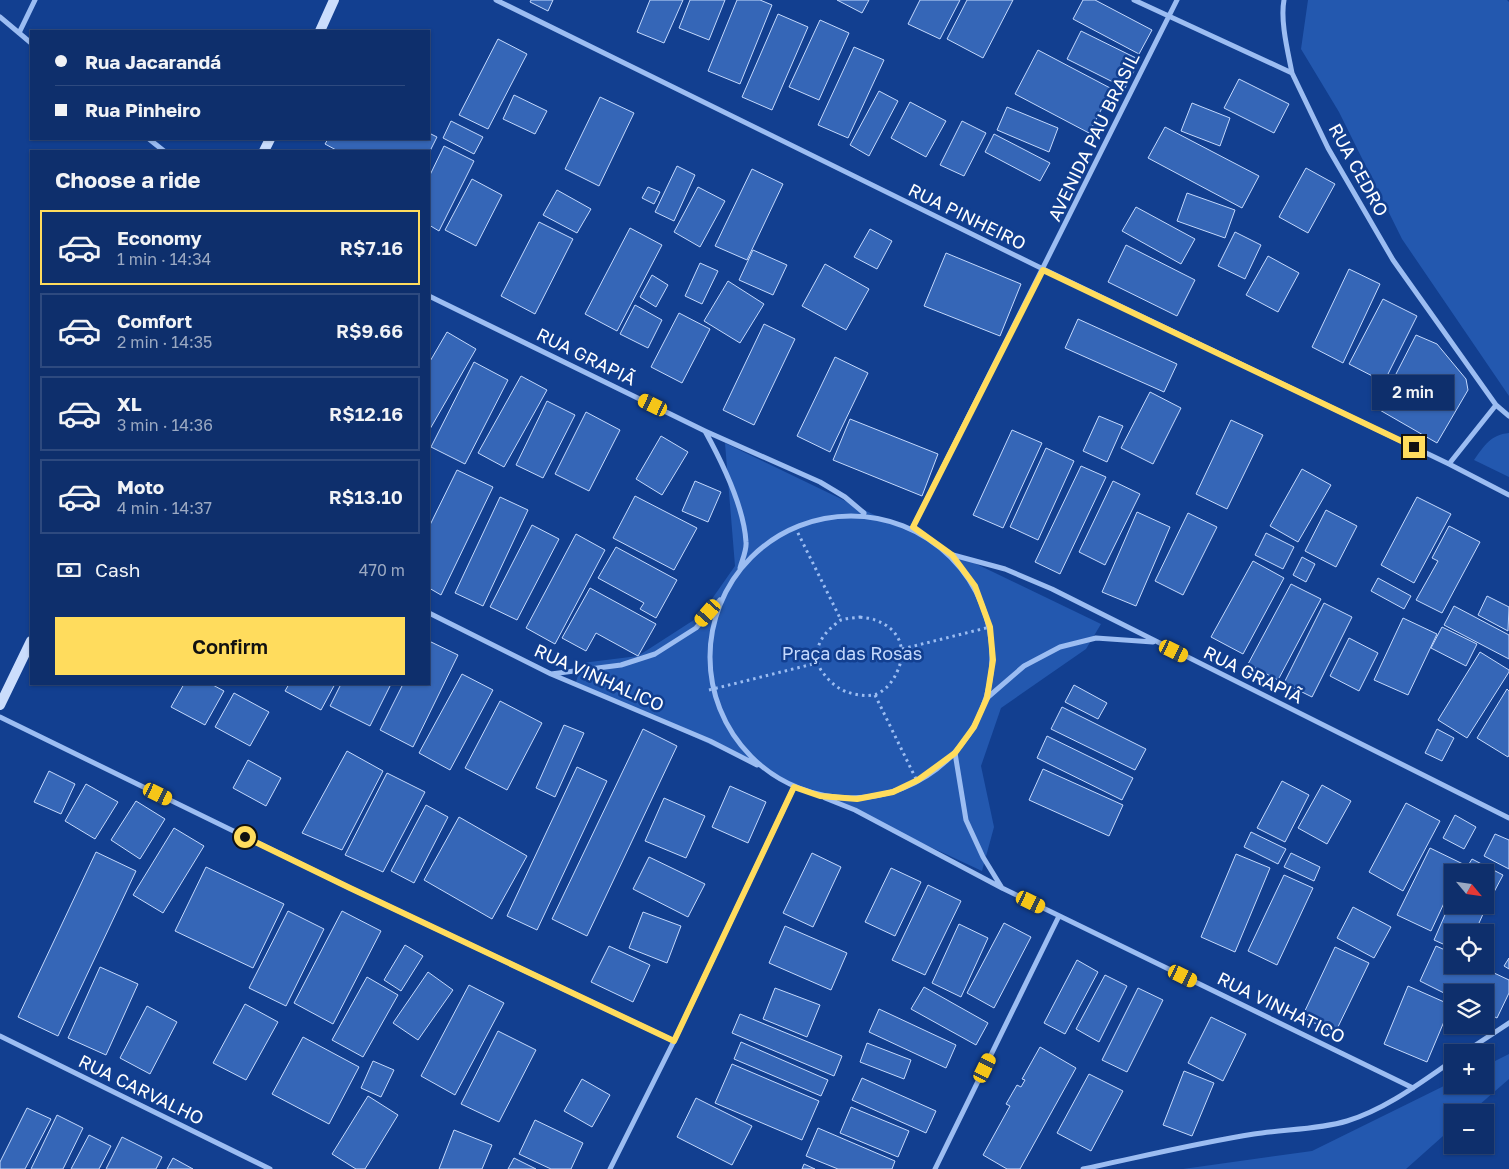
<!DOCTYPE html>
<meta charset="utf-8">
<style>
body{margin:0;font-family:"Golos Text",sans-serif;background:#173772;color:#f1f3f6;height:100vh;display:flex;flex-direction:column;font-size:19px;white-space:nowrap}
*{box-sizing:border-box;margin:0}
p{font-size:16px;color:#9ba9c2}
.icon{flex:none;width:28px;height:28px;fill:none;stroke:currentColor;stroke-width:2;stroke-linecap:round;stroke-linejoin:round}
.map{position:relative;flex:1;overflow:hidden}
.side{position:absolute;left:30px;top:150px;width:400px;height:535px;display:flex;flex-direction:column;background:#0e2f6c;border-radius:0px;box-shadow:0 1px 4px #0004,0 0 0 1px #2e4a7f}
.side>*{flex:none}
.guide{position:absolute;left:30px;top:30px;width:400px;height:110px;border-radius:0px;box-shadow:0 1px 4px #0004,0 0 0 1px #2e4a7f;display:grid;align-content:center;height:110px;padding:0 25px;background:#0e2f6c}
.needle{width:32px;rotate:119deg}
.buttons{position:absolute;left:1444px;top:864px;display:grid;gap:10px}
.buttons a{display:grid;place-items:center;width:50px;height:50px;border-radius:0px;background:#0e2f6c;box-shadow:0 1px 4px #0004,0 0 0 1px #2e4a7f;font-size:25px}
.end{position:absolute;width:22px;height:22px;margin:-11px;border:6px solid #ffdc5d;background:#111;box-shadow:0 0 0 2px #111}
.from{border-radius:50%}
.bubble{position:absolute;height:35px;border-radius:0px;background:#0e2f6c;box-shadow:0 1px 4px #0004,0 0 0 1px #2e4a7f;font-size:16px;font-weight:600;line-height:35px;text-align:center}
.car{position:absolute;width:15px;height:30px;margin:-15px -8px;border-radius:6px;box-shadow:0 0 4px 1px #0007;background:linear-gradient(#f5c518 24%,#345 0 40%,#f5c518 0 76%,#345 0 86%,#f5c518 0)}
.guide b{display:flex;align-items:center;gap:18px;height:48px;font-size:19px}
.guide b+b{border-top:1px solid #2e4a7f}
.guide i{width:12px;height:12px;background:#f1f3f6}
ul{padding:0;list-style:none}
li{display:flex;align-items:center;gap:15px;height:75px;margin:0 10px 8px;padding:0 15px;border:2px solid #2e4a7f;border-radius:0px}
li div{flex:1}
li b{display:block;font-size:19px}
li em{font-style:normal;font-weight:600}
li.selected{border-color:#ffdc5d}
li>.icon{width:45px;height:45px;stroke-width:1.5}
h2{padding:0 25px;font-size:22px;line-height:60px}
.pay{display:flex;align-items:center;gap:12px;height:55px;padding:0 25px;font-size:19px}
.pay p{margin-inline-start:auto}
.button{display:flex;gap:10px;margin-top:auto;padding:10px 25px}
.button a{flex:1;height:58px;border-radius:0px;background:#ffdc5d;color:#111;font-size:20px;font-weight:600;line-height:58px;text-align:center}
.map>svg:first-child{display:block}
.green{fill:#2358af}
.building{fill:#3566b7;stroke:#c4d9fd}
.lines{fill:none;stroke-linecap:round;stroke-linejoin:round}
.path{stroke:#9cbdf2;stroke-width:3;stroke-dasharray:2.5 4;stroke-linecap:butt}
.minor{stroke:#9cbdf2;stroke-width:5}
.secondary{stroke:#cbddfc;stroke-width:10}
.route{stroke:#ffdc5d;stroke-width:6}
.labels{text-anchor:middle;stroke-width:5;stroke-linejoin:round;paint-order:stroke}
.street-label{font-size:18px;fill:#fff;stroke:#123f90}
.park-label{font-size:18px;fill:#c4d9fd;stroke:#123f90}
</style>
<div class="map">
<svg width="1509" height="1169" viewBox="0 0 1509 1169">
<rect width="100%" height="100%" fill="#123f90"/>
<path class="green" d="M1308 0H1507L1509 2V396L1402 239 1339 112 1301 49Z
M1509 433V477L1474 460C1485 445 1490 435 1509 433Z
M725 443 1101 624 1086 649 1001 708 981 766 994 827 982 871 576 682 582 663 638 656 700 616 735 566Z
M1509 1054V1079L1471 1112H1452V1128L1406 1169H1183L1312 1151 1452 1082V1085H1485V1066Z"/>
<path class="building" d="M531 0H553L548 11 530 2Z
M650 0H683L664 43 637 32Z
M690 0H725L709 40 679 28Z
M737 0H760L772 5 740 84 708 71Z
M837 0H869L862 13Z
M920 0H960L940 39 908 24Z
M967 0H1013L983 58 947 39Z
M1083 0H1095L1152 30 1139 54 1073 19Z
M778 14 808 27 772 110 742 97Z
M820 20 849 33 819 100 789 87Z
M1081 31 1140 60 1125 88 1067 59Z
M498 39 527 54 488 129 459 115Z
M854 47 884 60 848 138 818 125Z
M1038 50 1112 89 1089 133 1015 94Z
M1239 79 1289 104 1274 133 1224 108Z
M879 91 898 101 869 156 850 145Z
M514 95 547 111 535 134 503 119Z
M600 97 634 113 599 186 565 169Z
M910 102 946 121 926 157 891 138Z
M1192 103 1230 118 1220 146 1181 131Z
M1007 107 1058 128 1049 152 997 130Z
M451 121 483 137 474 154 443 138Z
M962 121 986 133 964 176 940 165Z
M1165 127 1259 176 1242 208 1148 158Z
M429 133 437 137 429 153V151H338L325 144 328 139H429Z
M994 134 1050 163 1040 181 985 152Z
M444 146 474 161 439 231 429 225V177Z
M677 166 695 175 674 221 655 212Z
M1306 168 1335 184 1308 233 1279 217Z
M752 169 783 184 747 260 715 246Z
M472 179 502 195 476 246 445 230Z
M648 187 660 192 654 204 642 198Z
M698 187 725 201 700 247 674 232Z
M557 190 591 209 577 233 543 215Z
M1187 193 1235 210 1225 238 1177 221Z
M1136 207 1195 239 1181 264 1122 231Z
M539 222 573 239 535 314 501 296Z
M630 228 662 245 617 331 585 314Z
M870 229 892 241 877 269 854 257Z
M1235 232 1261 245 1245 279 1218 266Z
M1126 245 1195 280 1177 316 1108 282Z
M753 250 787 265 773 295 739 280Z
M946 253 1021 284 1000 336 924 306Z
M1268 256 1299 273 1278 312 1246 295Z
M700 263 718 271 702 304 685 296Z
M825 264 869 289 846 330 802 306Z
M1349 269 1380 284 1343 363 1312 347Z
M652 275 668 285 656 307 640 297Z
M728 281 764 304 740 343 704 321Z
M1383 299 1417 316 1384 382 1349 364Z
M635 305 662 320 648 348 620 334Z
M679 313 710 329 682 383 651 367Z
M1078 319 1177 364 1164 392 1065 348Z
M764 324 795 339 754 425 723 410Z
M447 332 476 349 430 429 429 428V363Z
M1416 335 1437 344 1466 379 1468 390 1437 443 1378 409Z
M835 357 868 373 830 452 797 436Z
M474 362 508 380 465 464 431 447Z
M521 376 547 390 504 467 478 453Z
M1150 392 1181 408 1153 464 1121 448Z
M547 401 575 415 543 478 516 465Z
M586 412 620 430 589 491 555 474Z
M1099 416 1123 426 1107 462 1083 451Z
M850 419 938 454 922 496 833 460Z
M1231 420 1263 435 1227 509 1196 494Z
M1012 430 1042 443 1003 528 973 515Z
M661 436 688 452 662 495 636 479Z
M1046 448 1074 461 1038 540 1010 527Z
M1081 466 1106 477 1060 574 1035 562Z
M1302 469 1331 485 1298 542 1270 526Z
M457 470 493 487 441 595 429 588V527Z
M695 481 721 492 708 522 682 511Z
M1113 481 1140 494 1105 565 1079 552Z
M635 496 697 528 674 570 613 538Z
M500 497 528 510 483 606 455 593Z
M1417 497 1451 514 1414 583 1381 565Z
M1326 510 1357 526 1336 567 1305 551Z
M1137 512 1170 527 1136 606 1102 592Z
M1188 513 1217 527 1183 595 1155 581Z
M532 525 559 539 517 620 490 607Z
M1449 526 1480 542 1442 613 1416 600 1438 561 1432 558Z
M1266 533 1294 547 1283 569 1255 555Z
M576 534 605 550 555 644 526 628Z
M616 547 677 580 656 618 640 609 644 603 598 578Z
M1302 557 1315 564 1306 582 1293 575Z
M1253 561 1284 578 1243 654 1211 637Z
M1378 578 1411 596 1404 609 1371 591Z
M1291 584 1321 599 1278 680 1248 664Z
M590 588 656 624 638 656 596 633 586 651 562 638Z
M1487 596 1509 607 1508 631 1478 615Z
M1324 603 1352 617 1312 697 1284 683Z
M1454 606 1509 635V659L1444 625Z
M1403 618 1437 634 1408 695 1374 680Z
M1442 627 1477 644 1466 666 1431 648Z
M1349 638 1378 653 1359 691 1330 676Z
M429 641 458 655 413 747 380 730 403 684H429Z
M1480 652 1509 670V672L1467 738 1438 720Z
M462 674 493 690 450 770 419 753Z
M184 684H211L224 691 205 725 171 707Z
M289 684H335L321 710 285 691Z
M341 684H391L370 726 330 706Z
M1074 685 1107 703 1098 719 1065 702Z
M1507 689 1509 691V755L1508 757 1477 738Z
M234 693 269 712 250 746 215 727Z
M500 701 542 723 507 790 465 768Z
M1062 707 1146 749 1135 770 1051 729Z
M564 725 584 733 555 797 536 788Z
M643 729 677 746 587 936 552 919Z
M1437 729 1454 738 1442 761 1425 753Z
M1047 736 1133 778 1122 800 1037 758Z
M347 751 383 771 342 850 302 833Z
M248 760 281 778 266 806 233 788Z
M577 767 607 781 537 930 507 916Z
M1043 769 1123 805 1109 836 1029 800Z
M49 771 75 784 61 814 34 802Z
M387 773 425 792 383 872 345 855Z
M1282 781 1309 795 1285 842 1257 828Z
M86 784 118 802 95 839 65 821Z
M1322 785 1351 801 1327 844 1298 828Z
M730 786 766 802 748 843 712 827Z
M664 798 705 816 686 858 645 841Z
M136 801 165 819 140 859 111 840Z
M1406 803 1440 821 1403 891 1369 872Z
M426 805 448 817 414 883 391 871Z
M1455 815 1476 827 1464 849 1443 838Z
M459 817 527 856 492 919 424 880Z
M174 828 204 846 163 913 133 895Z
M1251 832 1286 849 1278 864 1244 847Z
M1495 834 1509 840V869L1484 856Z
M1430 848 1463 864 1459 872H1452V886L1431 931 1397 915Z
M96 852 136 871 58 1036 18 1017Z
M812 853 841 867 813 927 783 913Z
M1291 853 1320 867 1314 881 1284 867Z
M1236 854 1270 868 1235 952 1201 937Z
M649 857 705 884 688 917 633 889Z
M1472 859 1503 875 1484 911 1473 905H1485V872H1464Z
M206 867 284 904 253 968 175 931Z
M891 868 921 882 895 936 865 922Z
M1284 875 1313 888 1277 965 1248 951Z
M928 885 961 901 925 975 892 960Z
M1451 901 1452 905H1461L1483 914 1475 932H1452V948L1434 940Z
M1353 907 1391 927 1374 958 1337 938Z
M288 911 324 929 286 1006 249 988Z
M342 911 381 931 333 1024 294 1003Z
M643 912 681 926 667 963 629 948Z
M1004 923 1031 937 994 1008 967 993Z
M959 924 988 938 961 997 932 983Z
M785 926 847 953 831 990 769 963Z
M405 945 423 956 401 991 384 980Z
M609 946 650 965 633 1002 591 982Z
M1436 946 1452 953V965H1477L1509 980V993L1497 1018 1485 1012V992H1452V997L1420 981Z
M1335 947 1369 963 1335 1033 1302 1017Z
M1509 958V969L1504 966Z
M1077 960 1098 972 1065 1034 1044 1023Z
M100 967 138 984 106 1055 68 1038Z
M428 972 453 990 418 1040 393 1023Z
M1105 975 1127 986 1099 1042 1076 1029Z
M367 977 398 995 363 1057 332 1040Z
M469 985 504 1003 455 1095 421 1076Z
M1408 986 1451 1005 1427 1062 1384 1044Z
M924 987 988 1023 976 1045 911 1009Z
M775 988 820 1005 807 1037 763 1019Z
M1138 988 1163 1000 1127 1072 1102 1060Z
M245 1004 278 1022 246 1080 213 1063Z
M147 1006 177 1022 150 1074 120 1058Z
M879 1009 956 1045 946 1068 869 1032Z
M740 1014 842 1056 834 1076 732 1033Z
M1211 1017 1246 1034 1223 1081 1188 1063Z
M498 1031 536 1050 499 1122 461 1104Z
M303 1037 359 1067 329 1124 272 1094Z
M741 1042 828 1080 821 1096 734 1059Z
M867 1043 911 1060 904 1079 860 1062Z
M1040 1047 1076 1068 1020 1169H1007L983 1155 1010 1106 1006 1104 1017 1085 1021 1087 1025 1080 1022 1079Z
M373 1061 394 1070 381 1097 361 1088Z
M732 1064 819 1101 802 1140 715 1103Z
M1184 1071 1214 1083 1192 1136 1163 1125Z
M1089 1074 1123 1091 1091 1151 1057 1133Z
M862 1078 936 1111 926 1133 852 1100Z
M582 1079 610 1095 592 1127 564 1111Z
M368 1096 398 1115 365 1169H356L332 1154Z
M696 1098 752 1126 732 1165 677 1137Z
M851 1107 909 1131 898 1157 840 1133Z
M27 1108 51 1119 25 1169H0V1162Z
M57 1115 83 1128 63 1169H31Z
M535 1120 583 1143 571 1169H551L519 1154Z
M818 1128 895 1161 892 1169H838L806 1156Z
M454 1130 492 1145 482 1169H439Z
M89 1135 111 1146 99 1169H71Z
M122 1137 162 1157 156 1169H106Z
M173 1158 193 1169H167Z
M514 1158 536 1169H508Z
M804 1164 815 1169H802Z"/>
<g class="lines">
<path class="path" d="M795 527 841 620
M860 617C865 618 871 618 875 620 899 628 908 649 897 672 893 681 887 689 877 694 869 697 855 695 847 692 836 688 828 680 821 670 812 655 819 638 832 627 835 625 838 621 841 620 847 618 854 618 860 617Z
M902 649 990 627
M709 690 817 663
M875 695 917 781"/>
<path class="minor" d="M496 0 1043 269 1449 464 1509 495
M1134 0 1292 73 1328 148 1393 260 1496 405 1509 416
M1284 0C1280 21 1288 52 1292 73
M0 17 31 43
M19 33 35 0
M149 139 164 151
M429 296 705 431 820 482 845 497 864 513
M705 431C722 462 744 506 746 542 747 550 742 560 740 568
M1449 464 1496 405
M710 657a141 141 0 1 1 282 0a141 141 0 1 1-282 0Z
M913 527 1177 0
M953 555 1005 569 1052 589 1509 818
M429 613 551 674 710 741 757 765
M551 674 621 665 655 654 696 628 720 600
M987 698 1024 666 1060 647 1096 638 1153 642
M0 717 350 888 674 1041
M955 753 966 820 983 857 1002 888
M825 798 855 810 1002 888 1413 1088
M0 1036 270 1169
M1465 1052 1509 1023
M610 1169 674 1041 794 787
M935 1169 1059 916
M1083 1169C1140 1157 1197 1143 1254 1134 1285 1129 1317 1130 1347 1121 1386 1109 1420 1083 1452 1061"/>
<path class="secondary" d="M320 31 334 0
M264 151 270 139
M0 705 31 641"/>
</g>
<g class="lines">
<path class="route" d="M245 837 350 888 674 1041 794 787 820 796 857 799 893 792 918 780 955 753 974 727 987 698 993 660 990 627 975 586 952 555 913 527 1043 270 1414 447"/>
</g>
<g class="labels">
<g class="street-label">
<text transform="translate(1094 137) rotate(-64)" y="6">AVENIDA PAU BRASIL</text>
<text transform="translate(1358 170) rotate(61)" y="6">RUA CEDRO</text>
<text transform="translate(967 217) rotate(26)" y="6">RUA PINHEIRO</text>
<text transform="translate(586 357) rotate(26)" y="6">RUA GRAPIÃ</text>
<text transform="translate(1253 675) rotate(26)" y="6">RUA GRAPIÃ</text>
<text transform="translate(599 678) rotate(24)" y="6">RUA VINHALICO</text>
<text transform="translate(1281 1008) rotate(26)" y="6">RUA VINHATICO</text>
<text transform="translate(141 1090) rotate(26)" y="6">RUA CARVALHO</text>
</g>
<g class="park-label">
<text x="852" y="660">Praça das Rosas</text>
</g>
</g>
</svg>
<div class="buttons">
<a><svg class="needle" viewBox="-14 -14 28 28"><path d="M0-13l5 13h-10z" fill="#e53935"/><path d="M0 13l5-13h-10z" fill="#9ba9c2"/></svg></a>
<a><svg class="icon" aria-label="locate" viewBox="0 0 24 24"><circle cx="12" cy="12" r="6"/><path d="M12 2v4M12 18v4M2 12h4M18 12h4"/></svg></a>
<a><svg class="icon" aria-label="layers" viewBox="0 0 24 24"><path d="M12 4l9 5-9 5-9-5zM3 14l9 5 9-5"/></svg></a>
<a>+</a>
<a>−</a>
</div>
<i class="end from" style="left:245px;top:837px"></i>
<i class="end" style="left:1414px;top:447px"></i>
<div class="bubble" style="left:1372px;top:375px;width:82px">2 min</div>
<i class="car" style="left:653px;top:405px;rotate:296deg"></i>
<i class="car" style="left:708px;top:613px;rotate:221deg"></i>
<i class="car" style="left:1174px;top:651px;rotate:116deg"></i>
<i class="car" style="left:158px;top:794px;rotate:116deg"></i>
<i class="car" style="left:1031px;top:902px;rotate:116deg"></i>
<i class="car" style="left:1183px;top:976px;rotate:116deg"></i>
<i class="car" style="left:985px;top:1068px;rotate:26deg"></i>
<div class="guide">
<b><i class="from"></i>Rua Jacarandá</b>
<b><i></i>Rua Pinheiro</b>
</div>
<section class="side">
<h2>Choose a ride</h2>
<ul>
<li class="selected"><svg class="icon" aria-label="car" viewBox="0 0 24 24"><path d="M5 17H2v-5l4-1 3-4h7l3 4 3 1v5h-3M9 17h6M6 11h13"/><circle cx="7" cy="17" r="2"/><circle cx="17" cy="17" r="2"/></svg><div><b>Economy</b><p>1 min · 14:34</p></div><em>R$7.16</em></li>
<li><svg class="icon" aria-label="car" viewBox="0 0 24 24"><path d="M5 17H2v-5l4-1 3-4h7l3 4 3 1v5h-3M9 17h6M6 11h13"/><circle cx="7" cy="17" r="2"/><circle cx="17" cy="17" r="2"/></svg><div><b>Comfort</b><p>2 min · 14:35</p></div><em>R$9.66</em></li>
<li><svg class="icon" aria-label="car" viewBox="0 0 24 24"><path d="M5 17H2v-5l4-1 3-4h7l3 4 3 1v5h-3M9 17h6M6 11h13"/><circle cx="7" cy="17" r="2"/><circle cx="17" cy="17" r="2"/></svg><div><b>XL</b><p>3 min · 14:36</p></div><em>R$12.16</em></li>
<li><svg class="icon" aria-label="car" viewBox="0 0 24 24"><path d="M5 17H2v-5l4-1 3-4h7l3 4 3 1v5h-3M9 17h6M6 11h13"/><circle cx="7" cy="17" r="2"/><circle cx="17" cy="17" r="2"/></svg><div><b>Moto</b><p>4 min · 14:37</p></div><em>R$13.10</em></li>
</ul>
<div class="pay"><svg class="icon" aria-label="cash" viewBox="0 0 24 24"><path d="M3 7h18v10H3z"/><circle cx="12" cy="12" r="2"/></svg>Cash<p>470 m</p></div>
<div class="button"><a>Confirm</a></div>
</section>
</div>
